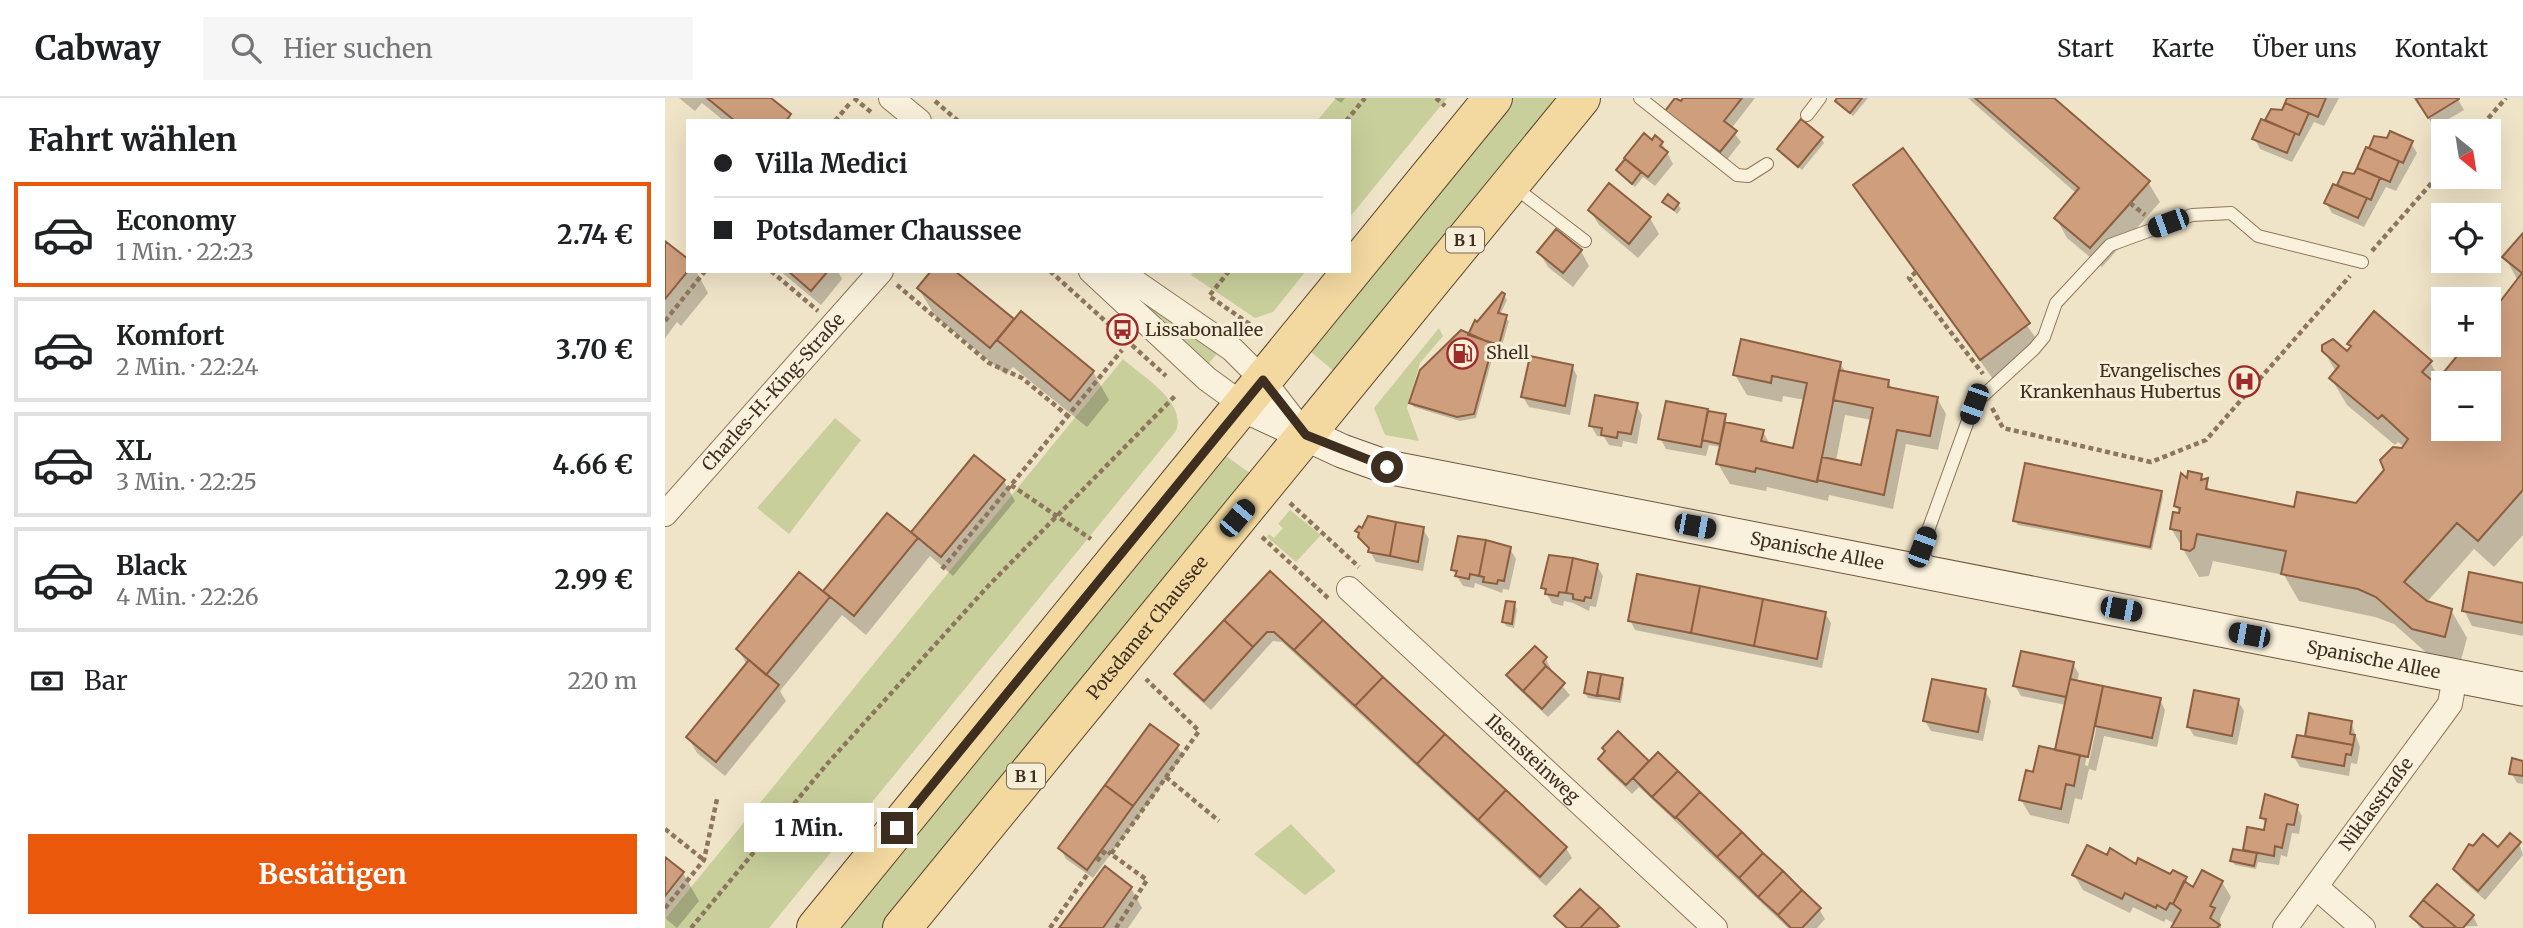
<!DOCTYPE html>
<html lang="de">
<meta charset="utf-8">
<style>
body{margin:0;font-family:Merriweather,serif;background:#f6f6f6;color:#202124;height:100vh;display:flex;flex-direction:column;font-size:26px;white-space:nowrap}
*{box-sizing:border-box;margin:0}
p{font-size:23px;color:#757577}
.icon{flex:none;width:38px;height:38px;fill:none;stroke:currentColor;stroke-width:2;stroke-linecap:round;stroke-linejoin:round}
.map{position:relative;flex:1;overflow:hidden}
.panel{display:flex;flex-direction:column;background:#fff;width:665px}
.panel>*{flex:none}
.guide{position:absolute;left:21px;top:21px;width:665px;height:154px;border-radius:0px;box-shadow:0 7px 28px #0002;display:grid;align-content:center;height:154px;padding:0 28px;background:#fff}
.needle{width:46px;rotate:150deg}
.buttons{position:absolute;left:1766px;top:21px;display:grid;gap:14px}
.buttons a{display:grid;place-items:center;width:70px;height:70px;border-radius:0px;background:#fff;box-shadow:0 7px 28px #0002;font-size:35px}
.end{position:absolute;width:32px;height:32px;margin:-16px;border:9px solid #3d2e20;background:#fff;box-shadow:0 0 0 4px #fff}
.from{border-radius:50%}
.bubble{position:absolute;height:49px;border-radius:0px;background:#fff;box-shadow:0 7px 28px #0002;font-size:23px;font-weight:700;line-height:49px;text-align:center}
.car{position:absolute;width:21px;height:42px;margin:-21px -10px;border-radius:9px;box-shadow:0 0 5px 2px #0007;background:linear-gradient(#222 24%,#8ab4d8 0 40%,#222 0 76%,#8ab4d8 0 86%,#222 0)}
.guide b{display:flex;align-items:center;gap:24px;height:66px;font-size:26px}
.guide b+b{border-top:2px solid #e0e0e0}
.guide i{width:18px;height:18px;background:#202124}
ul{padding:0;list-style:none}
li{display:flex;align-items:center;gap:21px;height:105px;margin:0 14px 10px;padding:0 14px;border:4px solid #e0e0e0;border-radius:0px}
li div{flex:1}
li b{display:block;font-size:26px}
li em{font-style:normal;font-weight:700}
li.active{border-color:#ea580c}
li>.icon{width:63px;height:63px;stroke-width:1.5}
h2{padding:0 28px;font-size:32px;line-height:84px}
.pay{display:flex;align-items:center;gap:18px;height:77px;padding:0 28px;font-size:26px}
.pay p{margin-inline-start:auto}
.action{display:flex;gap:14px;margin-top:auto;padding:14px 28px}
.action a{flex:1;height:80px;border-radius:0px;background:#ea580c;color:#fff;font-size:28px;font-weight:700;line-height:80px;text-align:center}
header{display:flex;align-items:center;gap:42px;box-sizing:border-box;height:98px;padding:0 35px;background:#fff;border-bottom:2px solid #e0e0e0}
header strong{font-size:33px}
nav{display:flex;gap:38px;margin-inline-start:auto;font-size:24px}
.search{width:490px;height:63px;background:#f6f6f6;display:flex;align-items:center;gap:18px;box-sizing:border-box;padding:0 24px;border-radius:0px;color:#757577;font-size:26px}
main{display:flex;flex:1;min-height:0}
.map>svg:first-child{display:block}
.green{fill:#c9cf9b}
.shadow{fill:#0003;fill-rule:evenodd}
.building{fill:#cf9f7d;stroke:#8d5f41;stroke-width:2;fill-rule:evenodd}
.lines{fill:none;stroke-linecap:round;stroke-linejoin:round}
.lane-casing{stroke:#8d765c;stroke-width:14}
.street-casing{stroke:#8d765c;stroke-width:26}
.secondary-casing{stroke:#6f573f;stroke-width:35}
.primary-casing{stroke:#5b4430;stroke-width:40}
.path{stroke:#8d765c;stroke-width:4.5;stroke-dasharray:5 3.5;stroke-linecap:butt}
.lane{stroke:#faf1dc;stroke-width:12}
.street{stroke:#faf1dc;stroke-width:24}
.secondary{stroke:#faf1dc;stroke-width:33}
.primary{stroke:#f3d9a0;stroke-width:38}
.route{stroke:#3d2e20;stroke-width:9}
.labels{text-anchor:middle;stroke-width:6;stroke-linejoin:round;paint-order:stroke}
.shield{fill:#f7eed8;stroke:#756857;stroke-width:2}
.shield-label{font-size:16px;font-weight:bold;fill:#3d2e20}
.poi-label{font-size:18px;fill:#3d2e20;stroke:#f7eed8;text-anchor:start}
.street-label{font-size:18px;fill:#3d2e20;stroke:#f7eed8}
</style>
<header>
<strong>Cabway</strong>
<div class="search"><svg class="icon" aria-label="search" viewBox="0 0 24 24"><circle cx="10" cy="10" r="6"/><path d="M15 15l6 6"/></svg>Hier suchen</div>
<nav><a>Start</a><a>Karte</a><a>Über uns</a><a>Kontakt</a></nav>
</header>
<main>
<section class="panel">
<h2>Fahrt wählen</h2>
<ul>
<li class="active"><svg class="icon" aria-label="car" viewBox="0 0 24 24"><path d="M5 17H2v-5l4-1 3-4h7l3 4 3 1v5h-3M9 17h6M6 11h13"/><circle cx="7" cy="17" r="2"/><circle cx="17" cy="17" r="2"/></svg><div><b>Economy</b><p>1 Min. · 22:23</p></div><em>2.74 €</em></li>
<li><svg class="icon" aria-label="car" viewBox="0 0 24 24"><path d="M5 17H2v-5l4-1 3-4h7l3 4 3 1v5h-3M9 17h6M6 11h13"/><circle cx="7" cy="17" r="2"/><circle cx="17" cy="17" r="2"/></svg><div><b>Komfort</b><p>2 Min. · 22:24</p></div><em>3.70 €</em></li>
<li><svg class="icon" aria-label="car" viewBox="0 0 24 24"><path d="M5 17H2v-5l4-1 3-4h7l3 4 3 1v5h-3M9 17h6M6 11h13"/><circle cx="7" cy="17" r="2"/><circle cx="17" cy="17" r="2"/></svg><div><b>XL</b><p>3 Min. · 22:25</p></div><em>4.66 €</em></li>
<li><svg class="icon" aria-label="car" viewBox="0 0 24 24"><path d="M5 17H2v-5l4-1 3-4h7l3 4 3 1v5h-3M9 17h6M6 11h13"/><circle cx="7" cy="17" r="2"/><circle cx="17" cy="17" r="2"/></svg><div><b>Black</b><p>4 Min. · 22:26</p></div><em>2.99 €</em></li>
</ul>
<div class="pay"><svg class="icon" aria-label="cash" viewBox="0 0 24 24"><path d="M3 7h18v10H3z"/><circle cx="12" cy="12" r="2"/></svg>Bar<p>220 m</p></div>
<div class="action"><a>Bestätigen</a></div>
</section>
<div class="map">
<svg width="1858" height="830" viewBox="0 0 1858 830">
<rect width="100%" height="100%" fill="#f0e4c8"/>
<path class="green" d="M671 0H782L684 120V23H652Z
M842 0H904L676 279 640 249Z
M529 173H641L608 214 590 220 526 177Z
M460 189 555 252 544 265Z
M774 230 778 238 755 265 742 310 754 343 720 337 709 310Z
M458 261C477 278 522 304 511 333L104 830H0V821Z
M170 320 196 342 124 436 92 410Z
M554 353 592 380 222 830H164Z
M625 412 656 437 631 464 602 439 604 436 609 440 618 430 613 426Z
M626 726 671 773 640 797 589 756Z"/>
<path class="shadow" d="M14 0H103L128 23H59L37 5 30 13Z
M669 0H680L676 5Z
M1021 0H1090L1066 31 1076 44 1061 63 1007 23Z
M1175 0H1203L1188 18 1175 7Z
M1303 0H1387L1483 84 1495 104 1437 169 1402 140 1391 120 1412 96Z
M1624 0H1674L1659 28 1649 24 1627 64 1595 51 1589 40 1607 13 1618 14Z
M1748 0H1792L1799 12 1770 29Z
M1156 40 1159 45 1137 72 1114 51Z
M1710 40 1746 45 1752 55 1731 93 1721 89 1699 129 1667 115 1661 105 1679 76 1690 78 1701 51 1705 52Z
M987 44 997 45 1008 66 990 88 978 79 970 89 953 72 962 61Z
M1238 52 1375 246 1328 281 1190 87Z
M999 104 1013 106 1016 111 1012 116Z
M925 112 985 120 994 136 973 160 934 127Z
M1858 137V437L1829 469 1809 451 1761 505 1786 512 1802 540 1795 566 1765 558 1729 526 1710 519 1634 503 1619 477 1548 463 1544 478 1534 479 1506 430 1516 417 1511 408 1523 382 1535 377 1546 394 1631 411 1692 407 1739 349 1733 344 1730 347 1682 307 1666 280 1671 274 1659 253 1682 255 1686 250 1684 246 1765 264 1775 282 1803 247H1824V221L1853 183 1840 159ZM1778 285H1824V331H1778Z
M0 145 23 173H31L43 195 16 228 12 224 0 240Z
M916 153 924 168 908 189 883 169 874 154Z
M115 173H173L177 181 156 207Z
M287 173 349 224 428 274 444 302 422 329 348 269 341 277 270 218 254 191Z
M839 197 842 202 835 217 844 223 836 251 830 250 811 320 795 323 749 309 746 305Z
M1077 243 1175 265 1181 275 1223 284 1228 292 1272 300 1281 316 1273 352 1241 346 1228 411 1164 397 1163 403 1102 389 1101 393 1065 386 1053 366 1056 349 1044 347 1041 358 1001 351 995 340 1042 313 1060 318 1062 326 1098 333 1105 347 1130 352 1140 302 1118 298 1117 304 1082 297 1070 277ZM1180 317 1207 322 1198 369 1171 363Z
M907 268 912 278 905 317 864 309 858 299Z
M971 307 977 317 972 346 958 343 957 349 944 347 939 339 932 338 926 328Z
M310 359 339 383 350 403 288 478 265 458 201 537 177 517 115 593 121 603 60 678 32 655 23 639 82 567 73 551 158 496 222 417 246 437Z
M1496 394 1498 399 1487 452 1353 427 1350 423Z
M758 431 764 441 758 473 711 464 693 433Z
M845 451 851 461 844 492 838 491 837 495 810 485 809 490 798 488 788 472Z
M932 468 938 478 931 509 925 508 924 513 908 505 899 503 898 508 887 505 878 490Z
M605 475 901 750 907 760 881 788 617 544 608 543 546 612 517 586 511 576Z
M1858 487V538L1807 528 1799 512Z
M849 506 852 511 849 530 841 528 839 524Z
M1160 515 1166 525 1157 570 970 532 965 522Z
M881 561 886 571 884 573 905 597 883 619 849 587 843 577Z
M1408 566 1414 576 1412 584 1495 602 1500 612 1492 649 1439 638 1431 673 1424 671 1417 702 1410 700 1404 726 1365 717 1356 702 1370 676 1391 654 1401 607 1356 598 1350 588ZM1435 593 1439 594 1423 668 1420 667Z
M957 582 959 586 956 605 923 600 920 595Z
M1320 593 1326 603 1318 643 1266 633 1260 623Z
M1573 603 1579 613 1572 647 1529 638 1523 628Z
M1645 617 1686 624 1695 649 1692 666 1686 665 1684 678 1635 669 1629 659 1641 640Z
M953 636 984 665 993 656 1154 811 1160 821 1152 830H1123L974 689 967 696 941 671 935 661Z
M512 648 518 658 428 780 401 761 396 751Z
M1858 664V686L1852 685 1846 675Z
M1631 708 1637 718 1634 736 1627 735 1622 759 1616 757 1614 767 1593 764 1591 771 1570 767 1567 763 1581 755 1580 752 1601 734 1602 728 1597 720Z
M1854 745 1858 757 1820 802 1796 781 1790 771Z
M1446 752 1461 759 1464 765 1506 779 1520 780 1526 791 1557 784 1566 799 1555 821 1556 830H1508L1510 826 1501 821 1499 824 1468 809 1465 815 1418 792 1409 777 1443 759Z
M0 761 18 775 34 803 12 830 0 820Z
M440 771 466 790 477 810 463 830H397Z
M1747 818H1808L1813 828 1755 830Z"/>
<path class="building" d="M42 0H106L126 16 121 23H70Z
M1010 0 1016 3 1018 0H1077L1059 23 1072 33 1055 54 1000 13Z
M1172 0H1197L1185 15 1170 3Z
M1310 0H1389L1485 83 1425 150 1389 120 1414 90Z
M1622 0H1661L1653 19 1620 5Z
M1754 0H1794V1L1763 20 1751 1Z
M1620 5 1644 15 1634 37 1600 22 1606 11 1617 12Z
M1136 21 1158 39 1133 69 1112 51Z
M1596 21 1630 35 1622 55 1587 41Z
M1725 33 1748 43 1738 65 1704 50 1709 38 1722 40Z
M979 35 987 42 990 37 998 44 995 48 1003 54 983 79 959 60Z
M1701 49 1734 63 1725 84 1692 70Z
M1238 50 1365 225 1315 262 1188 87Z
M960 61 976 74 967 86 951 72Z
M1692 70 1715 80 1706 102 1672 87 1678 74 1689 76Z
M944 85 986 119 964 146 923 112Z
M1668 86 1702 100 1693 120 1659 105Z
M1003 96 1014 105 1009 112 997 104Z
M891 131 917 152 898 175 872 154Z
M1858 135V392L1813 443 1792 425 1739 484 1762 503 1787 511 1780 539 1747 531 1711 499 1693 491 1616 476 1621 453 1532 436 1529 450 1525 453 1516 451V433L1505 431 1508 414 1514 415 1515 410 1509 408 1516 375 1522 380 1523 373 1537 376 1536 382 1543 380 1541 391 1629 409 1632 394 1691 405 1719 372 1715 362 1728 349 1737 350 1743 341 1717 317 1713 321 1664 280 1674 268 1657 253V247L1668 241 1682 253 1686 248 1682 246 1709 213 1767 263 1757 274 1770 285 1801 247H1824V218L1857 175 1837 159ZM1778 285H1824V331H1778Z
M0 143 23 161V173L0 201Z
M123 173H163L146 193Z
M266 173H290L349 221 325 250 252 190Z
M837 194 840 196 833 215 842 217 834 247 803 237 810 222 812 224Z
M356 213 429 273 405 303 332 242Z
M796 232 828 246 809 316 792 319 744 305 755 272Z
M1076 241 1176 264 1152 384 1091 370 1090 374 1051 366 1060 324 1099 332 1096 343 1128 350 1142 285 1107 278 1106 285 1068 277Z
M865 258 908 267 900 308 856 299Z
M1174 272 1224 282 1223 289 1273 299 1265 338 1232 332 1219 397 1152 382 1157 359 1196 367 1208 310 1168 302Z
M930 297 973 305 966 336 953 334 952 340 936 337 937 330 924 328Z
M1001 303 1043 311 1036 349 993 341Z
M1043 313 1061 316 1055 346 1037 342Z
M309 357 340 382 276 459 246 434Z
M1360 365 1497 393 1485 449 1348 423Z
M222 415 253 440 189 518 158 493Z
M703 418 731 424 725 458 703 454 704 450 693 439 694 435 690 433 694 428 697 430Z
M731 424 759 429 753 464 725 458Z
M793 438 821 442 814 478 805 476 804 481 790 478 792 473 786 472Z
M821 442 846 449 839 483 833 482 832 486 818 484 819 479 814 478Z
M884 457 908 460 901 495 894 494 893 498 880 496 881 491 876 490Z
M908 460 933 466 926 500 920 499 919 503 908 501V496L901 495Z
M605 473 658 522 629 552 609 534H602L588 549 559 522Z
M134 474 165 499 101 577 71 551Z
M1804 474 1858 485V525L1797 513Z
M972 476 1035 488 1026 535 963 523Z
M1035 488 1098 501 1089 548 1026 535Z
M1098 501 1161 514 1152 561 1089 548Z
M841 503 850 504 847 526 837 524Z
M559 522 588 549 539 603 509 576Z
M658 522 718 579 690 608 629 552Z
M870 548 882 559 878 564 881 568 858 593 841 577Z
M1356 553 1409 564 1401 599 1348 588Z
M84 562 114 587 51 664 21 639Z
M881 568 900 585 877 611 858 593Z
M923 574 936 576 932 598 919 595Z
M936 576 958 580 954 601 932 597Z
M718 579 780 636 752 666 690 608Z
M1267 581 1321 591 1313 634 1258 623Z
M1405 581 1438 588 1423 659 1390 652Z
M1438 588 1496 600 1487 640 1430 628Z
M1529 592 1574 601 1567 638 1522 629Z
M1644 615 1687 623 1685 636 1690 637 1688 647 1640 638Z
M485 626 514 647 468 708 440 687Z
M953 633 984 663 961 687 933 661 940 653 937 650Z
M780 636 841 692 813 722 752 666Z
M1632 637 1688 647 1686 657 1681 656 1679 668 1627 659Z
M1374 648 1415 657 1409 688 1401 686 1396 711 1354 702 1361 672 1368 674Z
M993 654 1013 673 987 699 968 680Z
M1847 660 1858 663V678L1844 676Z
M1013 673 1035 694 1010 720 987 699Z
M440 687 468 708 422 772 393 750Z
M841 692 902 749 875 779 813 722Z
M1035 694 1077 734 1052 759 1011 719Z
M1600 696 1633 707 1629 727 1622 726 1617 750 1610 748 1609 758 1578 752 1582 729 1599 732 1601 721 1595 720Z
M1077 734 1098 755 1074 780 1052 759Z
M1845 735 1856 744 1813 793 1788 771 1804 746 1808 748 1818 736 1833 749Z
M1422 747 1442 757 1445 750 1471 766 1473 760 1505 776 1508 772 1522 779 1508 806 1505 805 1501 812 1492 807 1491 810 1460 795 1457 801 1407 777Z
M1568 751 1592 755 1589 768 1565 763Z
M1098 755 1118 773 1093 799 1074 780Z
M0 759 19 774 0 798Z
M440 768 467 789 438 830H394Z
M1537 772 1558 783 1545 808 1550 810 1545 820 1555 827 1552 830H1506L1516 812 1508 806 1519 783 1528 789Z
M1118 773 1137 792 1113 817 1093 799Z
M1772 786 1809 817 1798 830H1792L1758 802Z
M915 791 935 809 915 830H902L889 818Z
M1137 792 1156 810 1137 830H1126L1113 817Z
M1758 802 1792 830H1759L1745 818Z
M935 809 954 828 951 830H915Z"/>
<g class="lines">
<defs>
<path id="lane" d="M975 0 1072 77 1083 78 1102 66
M1142 17 1155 0
M848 88 920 143
M1265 473 1257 449 1309 306 1369 251 1379 239 1391 205 1445 147 1527 117 1566 115 1593 138 1697 164"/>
<g id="street">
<path d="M226 0 254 23"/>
<path d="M426 173 542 281 578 307"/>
<path d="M454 173 567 251 598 282 638 334"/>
<path id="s1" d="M0 416 216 173"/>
<path id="s2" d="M684 491 1050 830"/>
<path d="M1651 789 1698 830"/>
<path id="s3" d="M1620 830 1785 606 1790 578"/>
</g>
<g id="secondary">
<path id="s4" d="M578 307 677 353 722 369 1858 591"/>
</g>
<g id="primary">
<path d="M151 830 828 0"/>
<path id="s5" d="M237 830 916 0"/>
</g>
</defs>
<use href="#lane" class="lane-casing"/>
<use href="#street" class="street-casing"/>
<use href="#secondary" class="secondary-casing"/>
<use href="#primary" class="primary-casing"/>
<path class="path" d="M189 0 207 15
M771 0 780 8
M270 3 293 23
M170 23 186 4
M681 23 700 0
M1812 33 1841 0
M1465 105 1480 117
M1707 153 1778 72
M106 173 153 213
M385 173 501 278
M564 173 544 198 586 227
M1251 174 1244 180 1318 276
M232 187 324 265 357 280 403 318
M0 223 40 173
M1327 310 1338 330 1486 364 1541 342 1685 178
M346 387 426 441
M625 405 694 469
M597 439 663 500
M277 471 457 252
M501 679 554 723
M0 731 39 762
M432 763 441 752 446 756
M0 810 39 762 52 701
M26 830 162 666 325 486 510 298
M385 830 424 774
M451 830 482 782 446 756 534 633 481 581"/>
<use href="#lane" class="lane"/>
<use href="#street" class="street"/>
<use href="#secondary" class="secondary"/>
<use href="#primary" class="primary"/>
</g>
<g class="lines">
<path class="route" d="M232 730 598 282 641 337 722 369"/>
</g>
<defs>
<symbol id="bus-ring" viewBox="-11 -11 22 22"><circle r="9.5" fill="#f7eed8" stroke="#9e2a2b" stroke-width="1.5"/><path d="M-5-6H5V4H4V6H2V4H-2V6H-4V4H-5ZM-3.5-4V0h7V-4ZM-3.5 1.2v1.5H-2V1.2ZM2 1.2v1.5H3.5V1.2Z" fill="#9e2a2b"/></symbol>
<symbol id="fuel-ring" viewBox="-11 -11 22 22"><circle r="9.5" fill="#f7eed8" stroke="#9e2a2b" stroke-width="1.5"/><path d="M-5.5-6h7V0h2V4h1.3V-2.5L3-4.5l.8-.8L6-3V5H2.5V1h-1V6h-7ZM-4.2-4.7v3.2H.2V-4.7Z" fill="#9e2a2b"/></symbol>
<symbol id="hospital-ring" viewBox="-11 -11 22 22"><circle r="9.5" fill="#f7eed8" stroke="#9e2a2b" stroke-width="1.5"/><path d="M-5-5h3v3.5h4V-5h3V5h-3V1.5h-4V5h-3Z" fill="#9e2a2b"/></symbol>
</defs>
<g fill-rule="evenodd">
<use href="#bus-ring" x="440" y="214" width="35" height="35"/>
<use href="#fuel-ring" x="780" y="238" width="35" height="35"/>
<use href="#hospital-ring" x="1562" y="266" width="35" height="35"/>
</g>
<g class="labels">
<g class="shield">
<rect x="781" y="129.5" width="38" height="25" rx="5"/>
<rect x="342" y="665.5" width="38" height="25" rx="5"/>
</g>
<g class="shield-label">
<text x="800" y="148">B 1</text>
<text x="361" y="684">B 1</text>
</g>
<g class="poi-label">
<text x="480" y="238">Lissabonallee</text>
<text x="821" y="261">Shell</text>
<text x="1556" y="279" text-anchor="end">Evangelisches<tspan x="1556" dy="21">Krankenhaus Hubertus</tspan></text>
</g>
<g class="street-label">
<text dy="6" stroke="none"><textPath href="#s1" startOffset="163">Charles-H.-King-Straße</textPath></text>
<text dy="6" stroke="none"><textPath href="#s4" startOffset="595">Spanische Allee</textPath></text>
<text dy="6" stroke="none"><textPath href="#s5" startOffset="388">Potsdamer Chaussee</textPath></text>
<text dy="6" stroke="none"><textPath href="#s4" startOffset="1162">Spanische Allee</textPath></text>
<text dy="6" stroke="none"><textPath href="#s2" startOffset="250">Ilsensteinweg</textPath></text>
<text dy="6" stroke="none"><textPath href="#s3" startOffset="154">Niklasstraße</textPath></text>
</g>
</g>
</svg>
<div class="buttons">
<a><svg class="needle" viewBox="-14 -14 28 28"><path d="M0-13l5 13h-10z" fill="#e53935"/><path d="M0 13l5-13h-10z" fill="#757577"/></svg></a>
<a><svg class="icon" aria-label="locate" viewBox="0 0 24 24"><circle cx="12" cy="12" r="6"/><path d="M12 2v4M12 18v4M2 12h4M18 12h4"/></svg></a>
<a>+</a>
<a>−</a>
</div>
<i class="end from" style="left:722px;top:369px"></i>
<i class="end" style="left:232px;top:730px"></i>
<div class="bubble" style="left:79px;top:705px;width:130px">1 Min.</div>
<i class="car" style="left:1503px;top:125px;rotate:250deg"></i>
<i class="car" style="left:1309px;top:306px;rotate:200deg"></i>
<i class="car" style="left:572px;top:420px;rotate:40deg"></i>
<i class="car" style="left:1030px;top:428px;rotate:101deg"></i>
<i class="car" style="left:1257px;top:449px;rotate:20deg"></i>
<i class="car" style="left:1456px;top:511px;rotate:101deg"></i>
<i class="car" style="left:1584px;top:537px;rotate:281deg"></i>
<div class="guide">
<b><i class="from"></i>Villa Medici</b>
<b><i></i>Potsdamer Chaussee</b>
</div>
</div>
</main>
